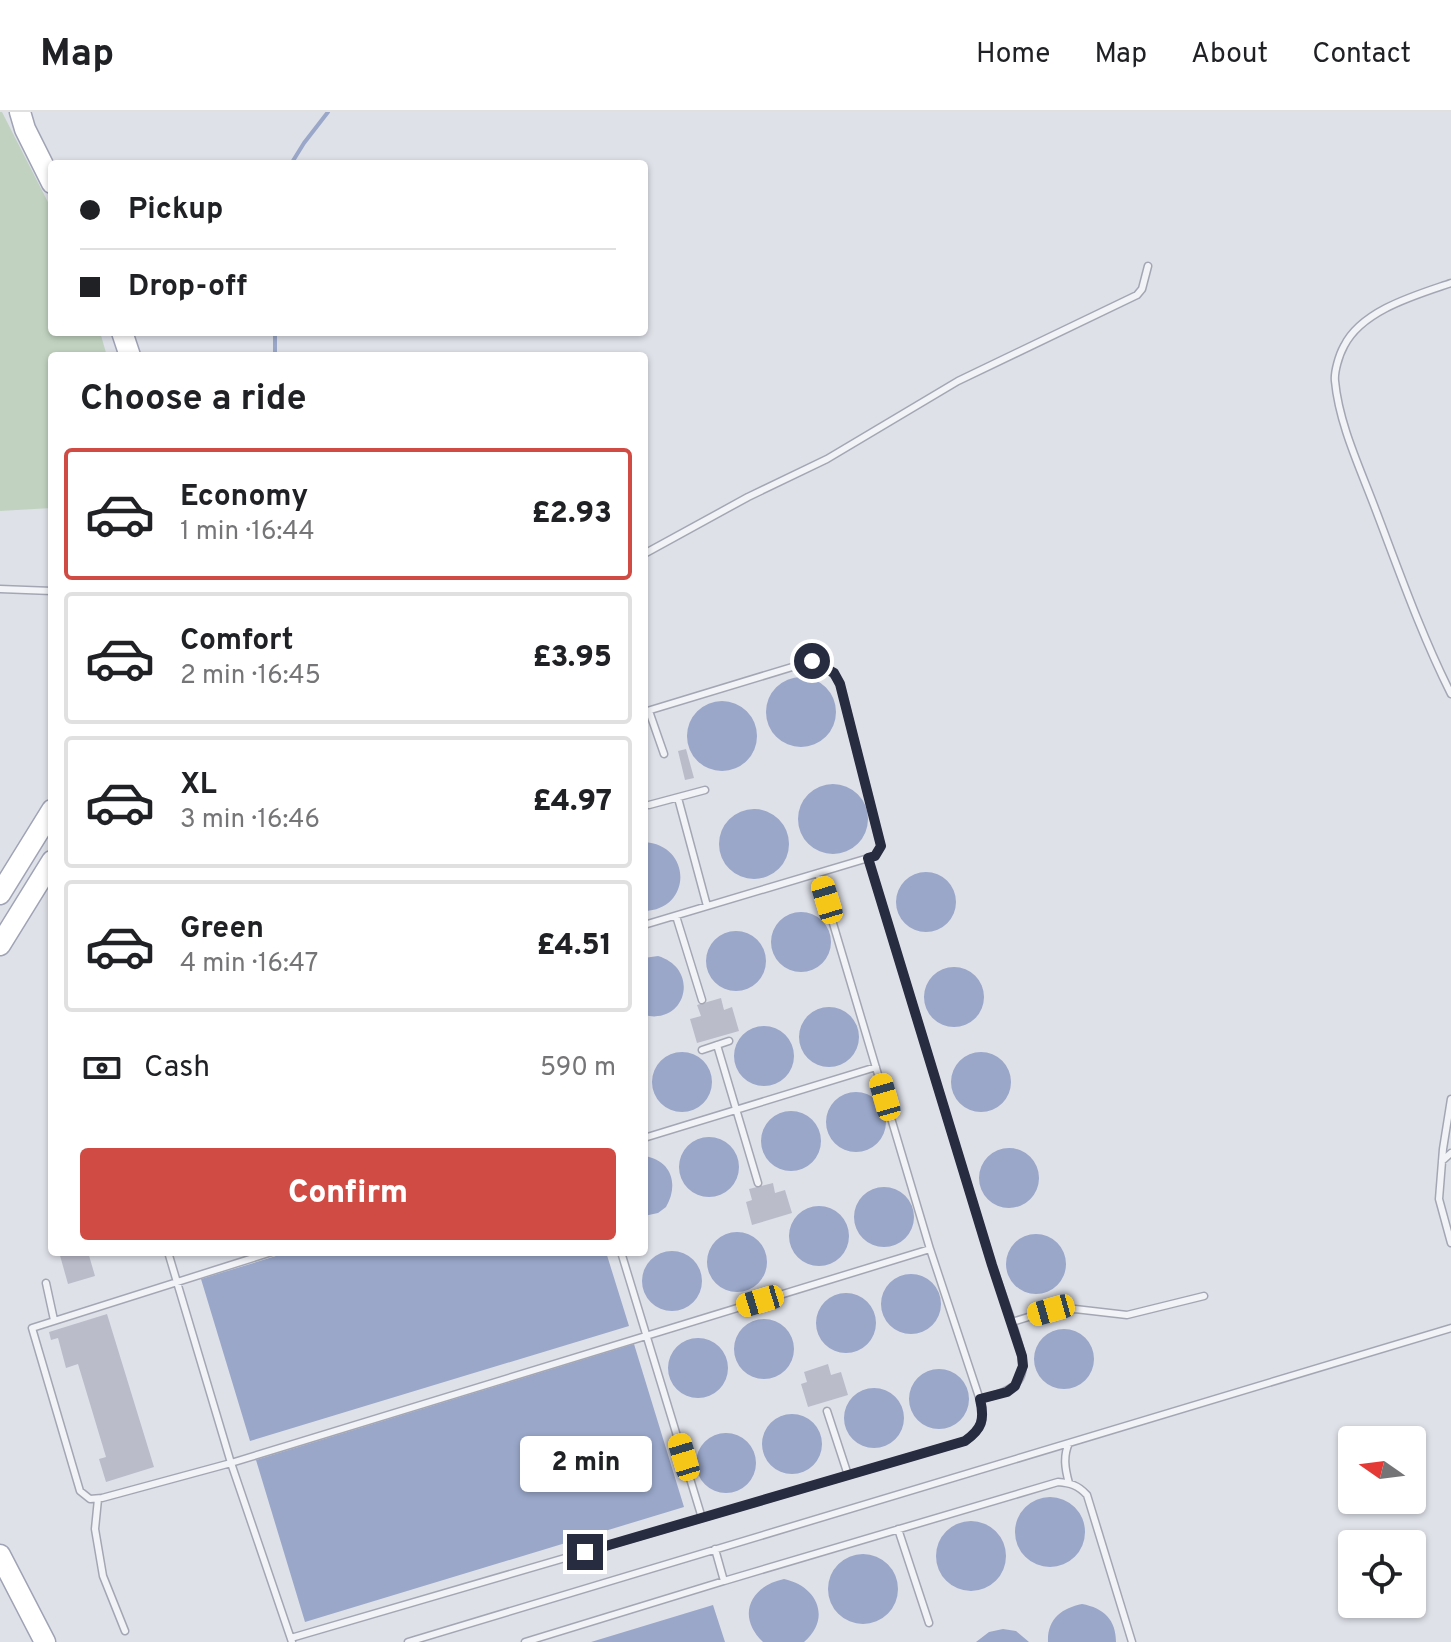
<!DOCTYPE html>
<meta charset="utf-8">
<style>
body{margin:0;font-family:Overpass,sans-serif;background:#f6f6f6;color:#202124;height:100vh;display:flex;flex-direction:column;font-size:30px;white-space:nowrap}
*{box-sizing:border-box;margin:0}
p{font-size:26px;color:#757577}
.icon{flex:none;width:44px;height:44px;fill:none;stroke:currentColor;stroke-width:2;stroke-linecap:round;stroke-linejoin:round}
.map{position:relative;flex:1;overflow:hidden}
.drawer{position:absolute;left:48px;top:240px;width:600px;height:904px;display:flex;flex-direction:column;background:#fff;border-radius:8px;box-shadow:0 2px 6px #0004}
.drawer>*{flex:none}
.guide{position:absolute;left:48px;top:48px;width:600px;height:176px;border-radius:8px;box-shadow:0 2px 6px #0004;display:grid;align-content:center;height:176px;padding:0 32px;background:#fff}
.needle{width:52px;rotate:284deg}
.tools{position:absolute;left:1338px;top:1314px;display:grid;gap:16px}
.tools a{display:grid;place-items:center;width:88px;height:88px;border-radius:8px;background:#fff;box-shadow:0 2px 6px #0004;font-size:40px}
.end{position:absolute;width:36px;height:36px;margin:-18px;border:10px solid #282c40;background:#fff;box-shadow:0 0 0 4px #fff}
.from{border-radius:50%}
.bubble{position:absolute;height:56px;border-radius:8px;background:#fff;box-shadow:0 2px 6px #0004;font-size:26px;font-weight:800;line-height:56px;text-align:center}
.car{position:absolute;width:24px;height:48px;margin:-24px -12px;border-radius:10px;box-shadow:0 0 6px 2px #0007;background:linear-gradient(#f5c518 24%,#345 0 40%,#f5c518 0 76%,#345 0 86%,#f5c518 0)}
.guide b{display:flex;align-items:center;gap:28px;height:76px;font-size:30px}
.guide b+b{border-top:2px solid #e0e0e0}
.guide i{width:20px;height:20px;background:#202124}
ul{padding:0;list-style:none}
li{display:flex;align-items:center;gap:24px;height:132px;margin:0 16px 12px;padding:0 16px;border:4px solid #e0e0e0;border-radius:8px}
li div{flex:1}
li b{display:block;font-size:30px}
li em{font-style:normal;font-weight:800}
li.on{border-color:#cf4b43}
li>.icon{width:72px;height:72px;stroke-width:1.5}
h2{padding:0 32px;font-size:36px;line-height:96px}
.pay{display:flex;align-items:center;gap:20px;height:88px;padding:0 32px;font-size:30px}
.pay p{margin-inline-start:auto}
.cta{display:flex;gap:16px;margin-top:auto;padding:16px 32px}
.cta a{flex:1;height:92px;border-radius:8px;background:#cf4b43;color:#fff;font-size:32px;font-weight:800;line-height:92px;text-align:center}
header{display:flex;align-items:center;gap:48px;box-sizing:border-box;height:112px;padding:0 40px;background:#fff;border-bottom:2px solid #e0e0e0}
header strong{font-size:38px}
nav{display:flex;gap:44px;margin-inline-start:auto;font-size:28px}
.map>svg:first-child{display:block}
.green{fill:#c1d3c0}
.water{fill:#9aa7c9}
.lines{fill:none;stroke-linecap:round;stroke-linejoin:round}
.stream{stroke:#9aa7c9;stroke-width:4}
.building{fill:#babcc9}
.service-casing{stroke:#a4a7b3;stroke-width:9}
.primary-casing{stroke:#9fa3b5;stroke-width:23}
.service{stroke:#f2f3f7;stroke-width:6}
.primary{stroke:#fff;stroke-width:20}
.route{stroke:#282c40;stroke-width:10}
</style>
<header>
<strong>Map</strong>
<nav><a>Home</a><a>Map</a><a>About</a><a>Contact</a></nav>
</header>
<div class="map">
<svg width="1451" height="1530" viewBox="0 0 1451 1530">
<rect width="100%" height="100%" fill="#dfe1e9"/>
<path class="green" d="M0 0H2L52 98V220H100L107 244H52V396L0 399Z"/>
<path class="water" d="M766 600a35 35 0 1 1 70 0a35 35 0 1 1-70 0Z
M687 624a35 35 0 1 1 70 0a35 35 0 1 1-70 0Z
M798 707a35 35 0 1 1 70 0a35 35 0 1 1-70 0Z
M719 732a35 35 0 1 1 70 0a35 35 0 1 1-70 0Z
M644 730C693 733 692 798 644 799Z
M896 790a30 30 0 1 1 60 0a30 30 0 1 1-60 0Z
M771 830a30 30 0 1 1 60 0a30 30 0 1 1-60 0Z
M706 849a30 30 0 1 1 60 0a30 30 0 1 1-60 0Z
M658 844C701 857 686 914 644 903V846Z
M924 885a30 30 0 1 1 60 0a30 30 0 1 1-60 0Z
M799 925a30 30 0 1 1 60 0a30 30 0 1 1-60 0Z
M734 944a30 30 0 1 1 60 0a30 30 0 1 1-60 0Z
M652 970a30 30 0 1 1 60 0a30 30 0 1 1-60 0Z
M951 970a30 30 0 1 1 60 0a30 30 0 1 1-60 0Z
M826 1010a30 30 0 1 1 60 0a30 30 0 1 1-60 0Z
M761 1029a30 30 0 1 1 60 0a30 30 0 1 1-60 0Z
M679 1055a30 30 0 1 1 60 0a30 30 0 1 1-60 0Z
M979 1066a30 30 0 1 1 60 0a30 30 0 1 1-60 0Z
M644 1044C672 1048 679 1073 666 1095L658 1101 644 1104Z
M854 1105a30 30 0 1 1 60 0a30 30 0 1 1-60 0Z
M789 1124a30 30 0 1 1 60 0a30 30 0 1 1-60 0Z
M707 1150a30 30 0 1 1 60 0a30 30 0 1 1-60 0Z
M1006 1152a30 30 0 1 1 60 0a30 30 0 1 1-60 0Z
M642 1169a30 30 0 1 1 60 0a30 30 0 1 1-60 0Z
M289 1140H606L629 1214 250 1329 201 1167Z
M881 1192a30 30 0 1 1 60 0a30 30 0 1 1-60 0Z
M816 1211a30 30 0 1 1 60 0a30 30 0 1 1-60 0Z
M734 1237a30 30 0 1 1 60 0a30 30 0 1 1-60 0Z
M1034 1247a30 30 0 1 1 60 0a30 30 0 1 1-60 0Z
M668 1256a30 30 0 1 1 60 0a30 30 0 1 1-60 0Z
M634 1232 684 1395 305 1510 256 1348Z
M909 1287a30 30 0 1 1 60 0a30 30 0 1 1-60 0Z
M844 1306a30 30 0 1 1 60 0a30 30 0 1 1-60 0Z
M762 1332a30 30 0 1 1 60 0a30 30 0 1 1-60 0Z
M696 1351a30 30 0 1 1 60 0a30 30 0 1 1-60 0Z
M1015 1420a35 35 0 1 1 70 0a35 35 0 1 1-70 0Z
M936 1444a35 35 0 1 1 70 0a35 35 0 1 1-70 0Z
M828 1477a35 35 0 1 1 70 0a35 35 0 1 1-70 0Z
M784 1467C817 1474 832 1506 804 1530H763C736 1504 750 1474 784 1467Z
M1082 1492C1104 1496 1116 1508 1116 1530H1048C1047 1507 1062 1496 1082 1492Z
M713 1493 725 1530H591Z
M1003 1517 1016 1519 1029 1530H976L989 1520Z"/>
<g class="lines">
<path class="stream" d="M291 52 304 31 328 0
M275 220V244"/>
</g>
<path class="building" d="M686 637 694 666 685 668 678 639Z
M721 886 724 898 732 895 739 919 697 931 690 907 701 904 697 893Z
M773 1071 775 1081 785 1078 792 1101 752 1113 746 1090 752 1088 749 1077Z
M59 1140H88L95 1164 68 1172Z
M107 1202 154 1355 106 1370 99 1347 106 1345 78 1252 66 1256 58 1226 51 1228 49 1220Z
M828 1252 831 1263 841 1260 848 1283 808 1295 801 1272 807 1270 804 1260Z"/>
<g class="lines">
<defs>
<path id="service" d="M1451 171C1416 183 1362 198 1344 234 1339 243 1334 260 1335 269 1339 312 1360 356 1375 396 1399 459 1421 522 1451 582
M644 442 748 385 827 347 958 269 1137 183 1142 177 1148 154
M0 477 52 479
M649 599 664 642
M644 600 812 549C826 554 833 559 840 572L881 734 875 744 644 813
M678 686 707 794
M649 693 705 678
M868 746 992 1153 1012 1210
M676 804 702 888
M717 933 758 1071
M702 938 729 929
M1451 987 1443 1037 1439 1087 1451 1131
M644 1026 876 955
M1442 1049 1451 1041
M168 1140 231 1351 292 1530
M272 1140 32 1216 80 1379 90 1387 102 1386 231 1351 930 1137 818 761
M46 1171 54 1208
M980 1287C1035 1275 1026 1255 1012 1210L1051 1198 1075 1197 1127 1203 1204 1184
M827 1299 848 1363
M1069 1371C1065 1357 1063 1344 1069 1331
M98 1387 95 1417 103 1464 125 1519
M702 1406 965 1329C981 1318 984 1310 981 1291L930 1137
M898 1417 929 1511
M724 1469 1058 1370C1070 1371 1078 1373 1087 1383L1132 1530
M291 1526 702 1406 621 1140
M408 1530 1451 1216
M525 1530 724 1469 715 1437"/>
<path id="primary" d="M20 0 25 17 52 71
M122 220 130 244
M0 782 52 698
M0 833 52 749
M0 1443 45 1530"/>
</defs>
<use href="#service" class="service-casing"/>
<use href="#primary" class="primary-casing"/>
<use href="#service" class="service"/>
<use href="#primary" class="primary"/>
</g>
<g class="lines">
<path class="route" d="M585 1440 965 1329C982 1317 985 1308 980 1287L1007 1280 1015 1274 1023 1254 1022 1244 992 1153 868 746 875 744 881 734 840 572 834 561 812 549"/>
</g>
</svg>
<div class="tools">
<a><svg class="needle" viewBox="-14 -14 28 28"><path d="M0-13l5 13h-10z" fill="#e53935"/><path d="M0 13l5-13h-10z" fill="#757577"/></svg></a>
<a><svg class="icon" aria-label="locate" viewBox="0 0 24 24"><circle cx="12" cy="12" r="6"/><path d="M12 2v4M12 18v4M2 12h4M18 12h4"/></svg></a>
</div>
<i class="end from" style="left:812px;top:549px"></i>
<i class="end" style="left:585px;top:1440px"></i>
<div class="bubble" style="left:520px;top:1324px;width:132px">2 min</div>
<i class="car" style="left:827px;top:788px;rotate:343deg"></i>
<i class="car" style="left:885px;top:985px;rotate:344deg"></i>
<i class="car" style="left:760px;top:1189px;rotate:253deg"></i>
<i class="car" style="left:1051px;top:1198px;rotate:254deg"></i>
<i class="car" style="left:684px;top:1345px;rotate:343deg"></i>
<div class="guide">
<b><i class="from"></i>Pickup</b>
<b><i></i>Drop-off</b>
</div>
<section class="drawer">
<h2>Choose a ride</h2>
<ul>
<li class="on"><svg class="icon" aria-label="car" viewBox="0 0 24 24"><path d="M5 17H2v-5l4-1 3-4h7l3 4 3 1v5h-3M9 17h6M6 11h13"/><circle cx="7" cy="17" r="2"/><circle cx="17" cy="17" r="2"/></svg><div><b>Economy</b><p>1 min · 16:44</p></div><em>£2.93</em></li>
<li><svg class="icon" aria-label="car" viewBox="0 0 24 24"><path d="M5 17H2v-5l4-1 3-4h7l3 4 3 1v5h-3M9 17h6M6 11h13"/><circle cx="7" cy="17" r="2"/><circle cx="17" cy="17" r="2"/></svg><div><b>Comfort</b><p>2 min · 16:45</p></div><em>£3.95</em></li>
<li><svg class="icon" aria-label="car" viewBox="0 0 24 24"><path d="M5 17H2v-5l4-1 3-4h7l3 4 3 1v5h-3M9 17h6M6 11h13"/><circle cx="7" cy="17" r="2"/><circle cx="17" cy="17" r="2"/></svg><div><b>XL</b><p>3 min · 16:46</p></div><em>£4.97</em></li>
<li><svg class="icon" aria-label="car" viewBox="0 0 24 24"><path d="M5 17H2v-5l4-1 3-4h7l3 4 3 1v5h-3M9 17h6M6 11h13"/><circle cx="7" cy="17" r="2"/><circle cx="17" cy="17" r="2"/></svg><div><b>Green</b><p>4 min · 16:47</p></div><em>£4.51</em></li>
</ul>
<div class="pay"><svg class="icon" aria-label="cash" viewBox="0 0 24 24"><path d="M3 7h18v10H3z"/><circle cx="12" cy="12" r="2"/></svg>Cash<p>590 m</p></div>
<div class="cta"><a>Confirm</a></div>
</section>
</div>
